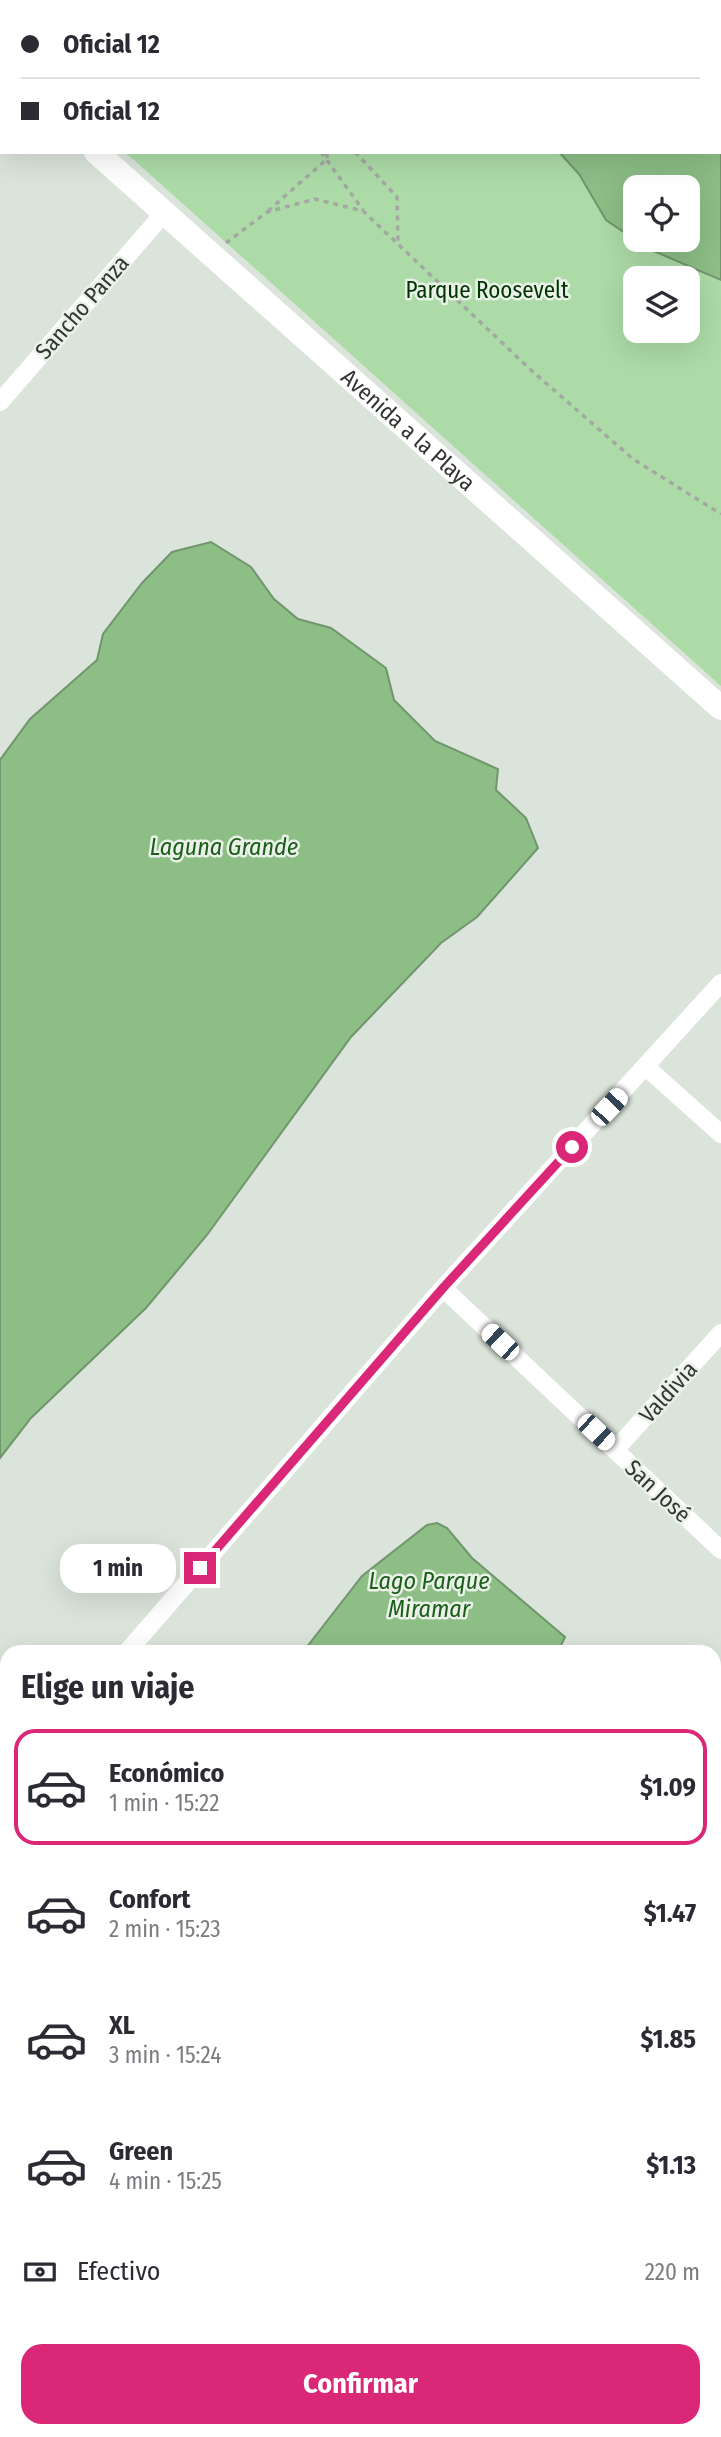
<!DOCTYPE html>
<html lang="es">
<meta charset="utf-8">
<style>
body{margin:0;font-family:"Fira Sans Condensed",sans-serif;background:#f2f2f3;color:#2b2b33;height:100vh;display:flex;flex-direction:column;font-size:26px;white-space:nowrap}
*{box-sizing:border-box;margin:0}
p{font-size:23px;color:#7c7c81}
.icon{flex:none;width:38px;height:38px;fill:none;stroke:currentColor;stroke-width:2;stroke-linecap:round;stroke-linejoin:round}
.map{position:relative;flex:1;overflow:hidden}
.sheet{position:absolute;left:0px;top:1645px;width:721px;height:793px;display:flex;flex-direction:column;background:#fff;border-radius:21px 21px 0 0;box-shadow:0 7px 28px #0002}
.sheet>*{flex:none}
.top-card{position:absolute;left:0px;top:0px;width:721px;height:154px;box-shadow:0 7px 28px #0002;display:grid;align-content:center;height:154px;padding:0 21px;background:#fff}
.fabs{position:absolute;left:623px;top:175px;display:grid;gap:14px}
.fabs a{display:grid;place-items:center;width:77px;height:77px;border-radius:14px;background:#fff;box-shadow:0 7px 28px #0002;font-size:35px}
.end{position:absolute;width:32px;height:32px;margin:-16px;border:9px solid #db2777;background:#fff;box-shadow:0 0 0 4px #fff}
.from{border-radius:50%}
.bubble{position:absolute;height:49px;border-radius:21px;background:#fff;box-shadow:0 7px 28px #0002;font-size:23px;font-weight:700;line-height:49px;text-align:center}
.car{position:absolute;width:21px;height:42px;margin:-21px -10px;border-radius:9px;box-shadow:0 0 5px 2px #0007;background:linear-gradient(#fff 24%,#345 0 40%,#fff 0 76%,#345 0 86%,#fff 0)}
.top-card b{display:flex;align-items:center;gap:24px;height:66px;font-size:26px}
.top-card b+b{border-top:2px solid #e1e1e2}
.top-card i{width:18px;height:18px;background:#2b2b33}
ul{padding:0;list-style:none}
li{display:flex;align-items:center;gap:21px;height:116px;margin:0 14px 10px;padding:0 7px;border:4px solid transparent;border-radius:21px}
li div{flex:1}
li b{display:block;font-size:26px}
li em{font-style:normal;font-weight:700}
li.current{border-color:#db2777}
li>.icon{width:63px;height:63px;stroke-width:1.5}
h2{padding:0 21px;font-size:32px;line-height:84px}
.pay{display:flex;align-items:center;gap:18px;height:77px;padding:0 21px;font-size:26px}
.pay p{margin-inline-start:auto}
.primary-button{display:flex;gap:14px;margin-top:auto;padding:14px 21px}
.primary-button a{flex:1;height:80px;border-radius:21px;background:#db2777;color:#fff;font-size:28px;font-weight:700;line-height:80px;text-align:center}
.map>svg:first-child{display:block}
.green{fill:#acdba7;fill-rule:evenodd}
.water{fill:#8cbe86;stroke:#71956d;stroke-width:2;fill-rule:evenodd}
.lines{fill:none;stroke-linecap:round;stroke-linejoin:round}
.path{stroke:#a2a9a1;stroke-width:3.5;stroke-dasharray:5 5;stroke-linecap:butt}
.street{stroke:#fff;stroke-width:18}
.secondary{stroke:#fff;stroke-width:24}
.route{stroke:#db2777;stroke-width:9}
.labels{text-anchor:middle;stroke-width:5;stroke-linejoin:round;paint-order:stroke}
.park-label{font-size:23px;fill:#003500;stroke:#e9f1e8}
.street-label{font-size:23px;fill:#333632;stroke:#e9f1e8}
.water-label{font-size:24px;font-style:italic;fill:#1b5e17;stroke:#e9f1e8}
</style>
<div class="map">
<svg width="721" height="2437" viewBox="0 0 721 2437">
<rect width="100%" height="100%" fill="#dbe4da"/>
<path class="green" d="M0 0H432L433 2H2V42Z
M468 0H719L716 2Z
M125 152H559L580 174 606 220 649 249 721 280V686ZM635 278H688V331H635Z"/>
<path class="water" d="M721 0V280L649 249 606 220 579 174 559 152H719V2H716ZM688 187V240H635V187Z
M211 542 251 567 274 599 298 619 331 628 386 668 394 700 435 741 498 769 496 790 526 818 538 848 477 917 441 943 351 1037 207 1235 146 1308 31 1418 0 1458V760L30 719 97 660 103 634 142 583 172 552Z
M437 1523 447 1528 472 1558 565 1637 558 1652H303L362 1576 427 1525Z
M7 2039V2242L0 2249V2047Z"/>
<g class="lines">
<path class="path" d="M210 0 212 2
M263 0 264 2
M306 0 307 2
M321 152 363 210
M355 152 397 197 398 242
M268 211 327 159V152
M226 243 267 212 315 199 363 211 532 371 633 459 721 514"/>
<path class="street" d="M0 402 165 212
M646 1067 721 1134
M443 1288 721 1550
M615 1450 721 1333
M127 1652 443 1288 721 983
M714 1689 721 1681
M0 1798 7 1790
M714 2040 721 2032
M714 2373 721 2366
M714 2426 721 2428
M416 2431 423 2437
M45 2437 51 2431
M355 2437 361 2431
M653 2437 659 2431"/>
<g class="secondary">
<path d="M0 68 2 69"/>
<path id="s1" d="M96 152 721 708"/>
</g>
</g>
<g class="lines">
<path class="route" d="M200 1568 443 1288 572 1147"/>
</g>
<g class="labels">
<g class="park-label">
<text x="487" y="298">Parque Roosevelt</text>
</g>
<g class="street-label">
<text transform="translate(82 307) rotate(-49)" y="8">Sancho Panza</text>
<text dy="8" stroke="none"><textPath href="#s1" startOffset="418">Avenida a la Playa</textPath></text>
<text transform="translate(668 1392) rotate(-48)" y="8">Valdivia</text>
<text transform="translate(658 1491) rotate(43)" y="8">San José</text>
</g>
<g class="water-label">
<text x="224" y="855">Laguna Grande</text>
<text x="429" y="1589">Lago Parque<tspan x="429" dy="28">Miramar</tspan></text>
</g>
</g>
</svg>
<div class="fabs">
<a><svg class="icon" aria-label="locate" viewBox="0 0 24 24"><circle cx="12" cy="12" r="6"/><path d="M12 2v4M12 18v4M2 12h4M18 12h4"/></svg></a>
<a><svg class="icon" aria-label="layers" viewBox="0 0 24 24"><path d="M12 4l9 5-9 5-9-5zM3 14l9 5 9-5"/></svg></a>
</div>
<i class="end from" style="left:572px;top:1147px"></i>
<i class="end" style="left:200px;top:1568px"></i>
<div class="bubble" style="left:60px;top:1544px;width:116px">1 min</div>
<i class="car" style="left:609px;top:1107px;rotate:43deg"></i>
<i class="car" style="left:500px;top:1342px;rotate:313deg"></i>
<i class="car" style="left:596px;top:1432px;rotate:133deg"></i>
<div class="top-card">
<b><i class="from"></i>Oficial 12</b>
<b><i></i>Oficial 12</b>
</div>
<section class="sheet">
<h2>Elige un viaje</h2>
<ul>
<li class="current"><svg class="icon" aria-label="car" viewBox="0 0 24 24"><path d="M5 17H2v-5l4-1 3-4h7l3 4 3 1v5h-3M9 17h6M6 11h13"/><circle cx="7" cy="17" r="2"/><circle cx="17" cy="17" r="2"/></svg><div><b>Económico</b><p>1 min · 15:22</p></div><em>$1.09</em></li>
<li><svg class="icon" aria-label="car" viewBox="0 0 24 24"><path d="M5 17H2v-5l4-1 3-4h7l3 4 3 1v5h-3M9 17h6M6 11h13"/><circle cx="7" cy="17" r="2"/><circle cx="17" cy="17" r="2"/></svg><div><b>Confort</b><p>2 min · 15:23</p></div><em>$1.47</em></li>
<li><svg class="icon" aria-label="car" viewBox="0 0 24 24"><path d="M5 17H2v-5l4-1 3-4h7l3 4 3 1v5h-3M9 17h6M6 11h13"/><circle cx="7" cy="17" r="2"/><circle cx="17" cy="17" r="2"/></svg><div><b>XL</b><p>3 min · 15:24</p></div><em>$1.85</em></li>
<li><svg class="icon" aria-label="car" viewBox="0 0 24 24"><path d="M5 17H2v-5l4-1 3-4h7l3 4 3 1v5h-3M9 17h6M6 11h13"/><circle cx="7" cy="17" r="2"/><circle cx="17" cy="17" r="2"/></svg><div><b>Green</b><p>4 min · 15:25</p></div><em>$1.13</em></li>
</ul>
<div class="pay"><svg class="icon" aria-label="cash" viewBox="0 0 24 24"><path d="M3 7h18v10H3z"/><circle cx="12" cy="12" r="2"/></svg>Efectivo<p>220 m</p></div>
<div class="primary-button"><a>Confirmar</a></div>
</section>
</div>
